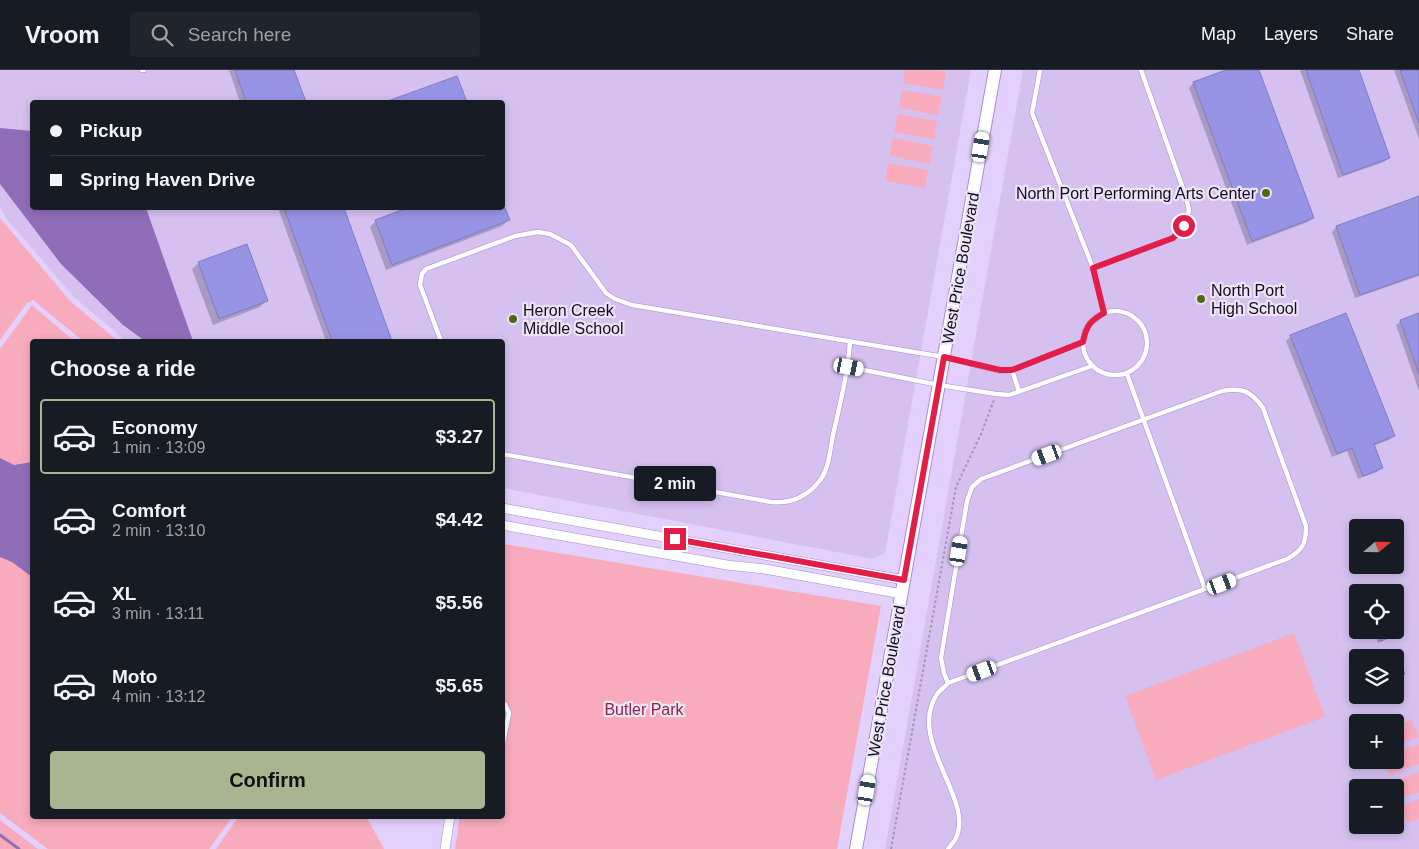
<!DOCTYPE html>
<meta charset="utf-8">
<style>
body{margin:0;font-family:Helvetica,sans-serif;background:#20242c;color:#f1f3f6;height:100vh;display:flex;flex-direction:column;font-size:19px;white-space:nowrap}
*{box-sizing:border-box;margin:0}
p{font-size:16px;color:#9ea1a6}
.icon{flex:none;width:28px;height:28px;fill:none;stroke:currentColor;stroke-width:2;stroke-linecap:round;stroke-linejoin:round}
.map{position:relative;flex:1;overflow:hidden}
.sheet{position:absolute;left:30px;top:269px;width:475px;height:480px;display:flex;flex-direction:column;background:#171b24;border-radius:5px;box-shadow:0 2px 8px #0003}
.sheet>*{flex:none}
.hud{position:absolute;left:30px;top:30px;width:475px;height:110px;border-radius:5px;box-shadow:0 2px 8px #0003;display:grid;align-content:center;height:110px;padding:0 20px;background:#171b24}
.needle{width:32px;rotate:70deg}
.fabs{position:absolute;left:1349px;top:449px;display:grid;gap:10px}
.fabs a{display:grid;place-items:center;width:55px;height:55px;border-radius:5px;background:#171b24;box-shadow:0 2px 8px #0003;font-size:25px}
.end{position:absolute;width:22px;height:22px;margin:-11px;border:6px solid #e11d48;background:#fff;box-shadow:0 0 0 2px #fff}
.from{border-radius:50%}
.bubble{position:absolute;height:35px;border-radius:5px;background:#171b24;box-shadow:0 2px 8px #0003;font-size:16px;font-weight:800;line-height:35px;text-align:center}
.car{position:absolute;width:15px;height:30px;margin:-15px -8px;border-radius:6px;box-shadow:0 0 4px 1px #0007;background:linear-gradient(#fff 24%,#345 0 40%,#fff 0 76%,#345 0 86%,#fff 0)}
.hud b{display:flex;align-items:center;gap:18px;height:48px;font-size:19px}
.hud b+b{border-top:1px solid #363941}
.hud i{width:12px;height:12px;background:#f1f3f6}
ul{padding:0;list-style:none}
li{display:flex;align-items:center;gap:15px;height:75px;margin:0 10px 8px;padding:0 10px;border:2px solid transparent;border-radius:5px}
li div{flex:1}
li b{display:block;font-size:19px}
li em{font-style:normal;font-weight:800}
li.active{border-color:#a9b491}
li>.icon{width:45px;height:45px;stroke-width:1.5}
h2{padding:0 20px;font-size:22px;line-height:60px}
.primary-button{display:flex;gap:10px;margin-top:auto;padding:10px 20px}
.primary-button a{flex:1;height:58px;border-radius:5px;background:#a9b491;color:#111;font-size:20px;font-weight:800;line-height:58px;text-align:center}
header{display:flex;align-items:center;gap:30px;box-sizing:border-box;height:70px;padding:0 25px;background:#171b24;border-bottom:1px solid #363941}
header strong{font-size:24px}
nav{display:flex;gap:28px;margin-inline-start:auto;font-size:18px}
.search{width:350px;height:45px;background:#20242c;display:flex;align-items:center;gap:12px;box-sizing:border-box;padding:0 18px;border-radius:5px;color:#9ea1a6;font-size:19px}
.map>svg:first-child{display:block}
.built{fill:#d5c0f0;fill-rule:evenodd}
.green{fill:#f8abbd}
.water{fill:#906db9}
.shadow{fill:#0003}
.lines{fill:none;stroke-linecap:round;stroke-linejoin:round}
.stream{stroke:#906db9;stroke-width:3}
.building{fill:#9794e5;stroke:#7e7cc3}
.lane-casing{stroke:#ab8bd2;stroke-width:5.5}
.street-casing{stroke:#ab8bd2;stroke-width:10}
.secondary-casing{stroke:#ab8bd2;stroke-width:14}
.path{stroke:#a291b8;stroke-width:2;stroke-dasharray:2.5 2.5;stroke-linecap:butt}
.lane{stroke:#fff;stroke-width:4.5}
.street{stroke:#fff;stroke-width:9}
.secondary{stroke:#fff;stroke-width:12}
.route{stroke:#e11d48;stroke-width:6}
.poi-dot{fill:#506716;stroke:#eae4f3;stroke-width:2}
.labels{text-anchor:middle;stroke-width:4.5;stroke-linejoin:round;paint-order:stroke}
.poi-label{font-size:16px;fill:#170a24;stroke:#eae4f3;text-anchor:start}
.street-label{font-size:16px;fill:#170a24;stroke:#eae4f3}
.park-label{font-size:16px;fill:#91234a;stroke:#eae4f3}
</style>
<header>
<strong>Vroom</strong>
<div class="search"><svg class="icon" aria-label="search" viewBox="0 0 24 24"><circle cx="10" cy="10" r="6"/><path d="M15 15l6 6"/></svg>Search here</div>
<nav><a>Map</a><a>Layers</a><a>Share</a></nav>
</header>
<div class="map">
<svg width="1419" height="779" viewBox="0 0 1419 779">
<rect width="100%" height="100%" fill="#e3d0fd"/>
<path class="built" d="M0 0H971L885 483 873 489 503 418 502 271H126L74 227 7 149 0 137ZM32 32H502V138H32Z
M1023 0H1419V779H885ZM1358 458H1395V495H1358ZM1358 522H1395V560H1358ZM1358 588H1395V625H1358ZM1358 652H1395V690H1358ZM1358 718H1395V755H1358Z"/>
<path class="green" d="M905 0H934L946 2 943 20 903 13Z
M902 20 942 27 938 45 899 38Z
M898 44 937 51 934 69 894 62Z
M893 68 933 76 930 94 890 86Z
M888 93 928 100 925 118 885 111Z
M0 148 70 231 118 271H83L33 230 27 233 0 270Z
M32 235 74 271H32V746H233L209 779H48L0 743V279Z
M503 474 881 536 837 779H455L460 746H502Z
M1294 563 1325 647 1156 710 1125 626Z
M1412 650 1418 667 1395 676V656Z
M1419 674V694L1389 705 1383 690H1395V683Z
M1419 702V722L1398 729 1395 718 1393 717 1391 712Z
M1419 729V749L1407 753 1400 736Z
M239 746H366L384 779H216Z
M0 750 38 779H0Z"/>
<path class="water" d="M0 58 32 61V138H146L193 271H145L123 255 61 194 0 114Z
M0 388 14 395 32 392V532L30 524 32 507 12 492 0 487Z"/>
<path class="shadow" d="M229 0H293L305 32H240Z
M1229 0H1257L1312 148 1308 152 1247 175 1189 18 1193 13Z
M1300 0H1358L1389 88 1384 92 1338 108Z
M1394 0H1419V69Z
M456 7 466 32H388Z
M1419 128V206L1355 228 1332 162 1336 157Z
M278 138H342L391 271H326Z
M410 138H502L508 150 502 156 386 200 370 157 376 151Z
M199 193 266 231 260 237 213 255 192 199Z
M1419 244V321L1396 255 1401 251Z
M1291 266 1393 366 1389 370 1373 376 1381 397 1377 402 1358 409 1347 381 1332 387 1286 271Z
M1373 560H1387L1390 567 1378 573Z"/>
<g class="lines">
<path class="stream" d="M0 765 19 779"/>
</g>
<path class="building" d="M235 0H294L306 32H246Z
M1226 0H1259L1314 148 1252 171 1193 12Z
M1306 0H1359L1390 88 1343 105Z
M1400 0H1419V53Z
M457 6 467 32H385Z
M1419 126V204L1360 225 1336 156Z
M502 131 510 150 392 195 375 150 407 138H502Z
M284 138H344L392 271H332Z
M247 174 268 231 219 249 198 192Z
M1346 243 1395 366 1374 374 1383 398 1363 406 1352 378 1337 384 1290 265Z
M1419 243V304L1400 250Z
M1376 560H1388L1391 567 1381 571Z
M1396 582 1405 604 1395 608V588H1384Z"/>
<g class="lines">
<defs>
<path id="lane" d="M142 0H144
M1040 0 1032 43 1093 198 1104 243
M1093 198 1173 168 1184 156 1189 140 1185 124 1141 0
M1083 273a32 32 0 1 1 64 0a32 32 0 1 1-64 0Z
M441 271 420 215 422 204 426 199 515 166 538 162 550 164 571 175 606 223 615 229 632 235 944 287 1001 301 1012 300 1083 272
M849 297 939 315 996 324 1009 325 1092 296
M1012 300 1019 321
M1127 304 1205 519
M502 384 771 432C791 434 809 426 821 409 829 397 830 380 833 365 840 334 848 303 850 271
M502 632 505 634 509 643 502 678
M948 779C950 776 953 773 955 770 977 730 906 672 937 624 940 620 945 617 948 613L1287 489C1303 480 1306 474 1306 456L1263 338C1251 321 1242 317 1222 321L981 409 972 417 967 431 941 588 944 603 948 613"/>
<path id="street" d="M502 438 904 510
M502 455 727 495 765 499 902 524
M445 779 450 746"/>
<path id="secondary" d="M856 779 995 0"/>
</defs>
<use href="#lane" class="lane-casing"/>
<use href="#street" class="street-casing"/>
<use href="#secondary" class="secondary-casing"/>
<path class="path" d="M891 779 956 417 981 364 994 330"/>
<use href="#lane" class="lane"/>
<use href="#street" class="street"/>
<use href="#secondary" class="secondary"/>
</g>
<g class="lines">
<path class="route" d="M675 469 904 510 944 287 1000 300H1012L1083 272C1086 256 1090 251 1104 243L1093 198 1173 168 1184 156"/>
</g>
<g class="poi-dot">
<circle cx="1266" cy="123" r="5"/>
<circle cx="1201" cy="229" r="5"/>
<circle cx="513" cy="249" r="5"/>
</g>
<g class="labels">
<g class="poi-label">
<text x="1256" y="129" text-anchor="end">North Port Performing Arts Center</text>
<text x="1211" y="226">North Port<tspan x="1211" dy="18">High School</tspan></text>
<text x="523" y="246">Heron Creek<tspan x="523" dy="18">Middle School</tspan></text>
</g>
<g class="street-label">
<text transform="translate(960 198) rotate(-80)" y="6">West Price Boulevard</text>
<text transform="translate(886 611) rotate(-80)" y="6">West Price Boulevard</text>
</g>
<g class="park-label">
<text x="644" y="645">Butler Park</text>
</g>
</g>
</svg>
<div class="fabs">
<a><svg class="needle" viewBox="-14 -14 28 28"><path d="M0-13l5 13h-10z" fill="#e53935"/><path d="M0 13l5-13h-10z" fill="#9ea1a6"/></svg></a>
<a><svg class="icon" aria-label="locate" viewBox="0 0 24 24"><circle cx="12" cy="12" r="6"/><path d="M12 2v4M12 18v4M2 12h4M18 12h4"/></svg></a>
<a><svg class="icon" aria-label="layers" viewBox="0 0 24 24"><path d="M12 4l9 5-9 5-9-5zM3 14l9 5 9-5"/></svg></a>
<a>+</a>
<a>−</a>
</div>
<i class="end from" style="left:1184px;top:156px"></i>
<i class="end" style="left:675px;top:469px"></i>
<div class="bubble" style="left:634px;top:396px;width:82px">2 min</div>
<i class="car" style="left:981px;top:77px;rotate:10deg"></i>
<i class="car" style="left:849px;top:297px;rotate:101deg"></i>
<i class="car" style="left:1047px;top:385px;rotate:250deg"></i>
<i class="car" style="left:959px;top:481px;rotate:10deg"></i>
<i class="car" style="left:1222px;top:514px;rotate:69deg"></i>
<i class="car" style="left:982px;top:601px;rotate:250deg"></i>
<i class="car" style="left:867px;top:720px;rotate:10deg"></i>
<div class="hud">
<b><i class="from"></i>Pickup</b>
<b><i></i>Spring Haven Drive</b>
</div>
<section class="sheet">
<h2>Choose a ride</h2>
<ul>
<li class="active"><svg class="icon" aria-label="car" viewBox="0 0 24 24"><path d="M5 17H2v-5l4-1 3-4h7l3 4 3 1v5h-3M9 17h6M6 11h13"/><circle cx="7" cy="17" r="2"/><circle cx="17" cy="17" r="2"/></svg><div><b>Economy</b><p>1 min · 13:09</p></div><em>$3.27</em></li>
<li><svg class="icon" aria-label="car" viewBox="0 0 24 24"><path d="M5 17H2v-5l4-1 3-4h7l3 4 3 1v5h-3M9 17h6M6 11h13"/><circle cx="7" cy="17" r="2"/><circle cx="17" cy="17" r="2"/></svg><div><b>Comfort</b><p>2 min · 13:10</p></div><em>$4.42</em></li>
<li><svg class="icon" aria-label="car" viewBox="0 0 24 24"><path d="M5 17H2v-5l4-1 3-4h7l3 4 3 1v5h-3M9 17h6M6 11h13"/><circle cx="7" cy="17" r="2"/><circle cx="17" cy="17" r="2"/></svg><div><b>XL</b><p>3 min · 13:11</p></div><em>$5.56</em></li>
<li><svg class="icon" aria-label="car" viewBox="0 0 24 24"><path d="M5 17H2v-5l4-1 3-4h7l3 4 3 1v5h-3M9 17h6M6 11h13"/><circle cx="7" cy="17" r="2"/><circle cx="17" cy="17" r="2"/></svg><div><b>Moto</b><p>4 min · 13:12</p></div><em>$5.65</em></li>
</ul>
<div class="primary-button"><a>Confirm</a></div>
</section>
</div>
